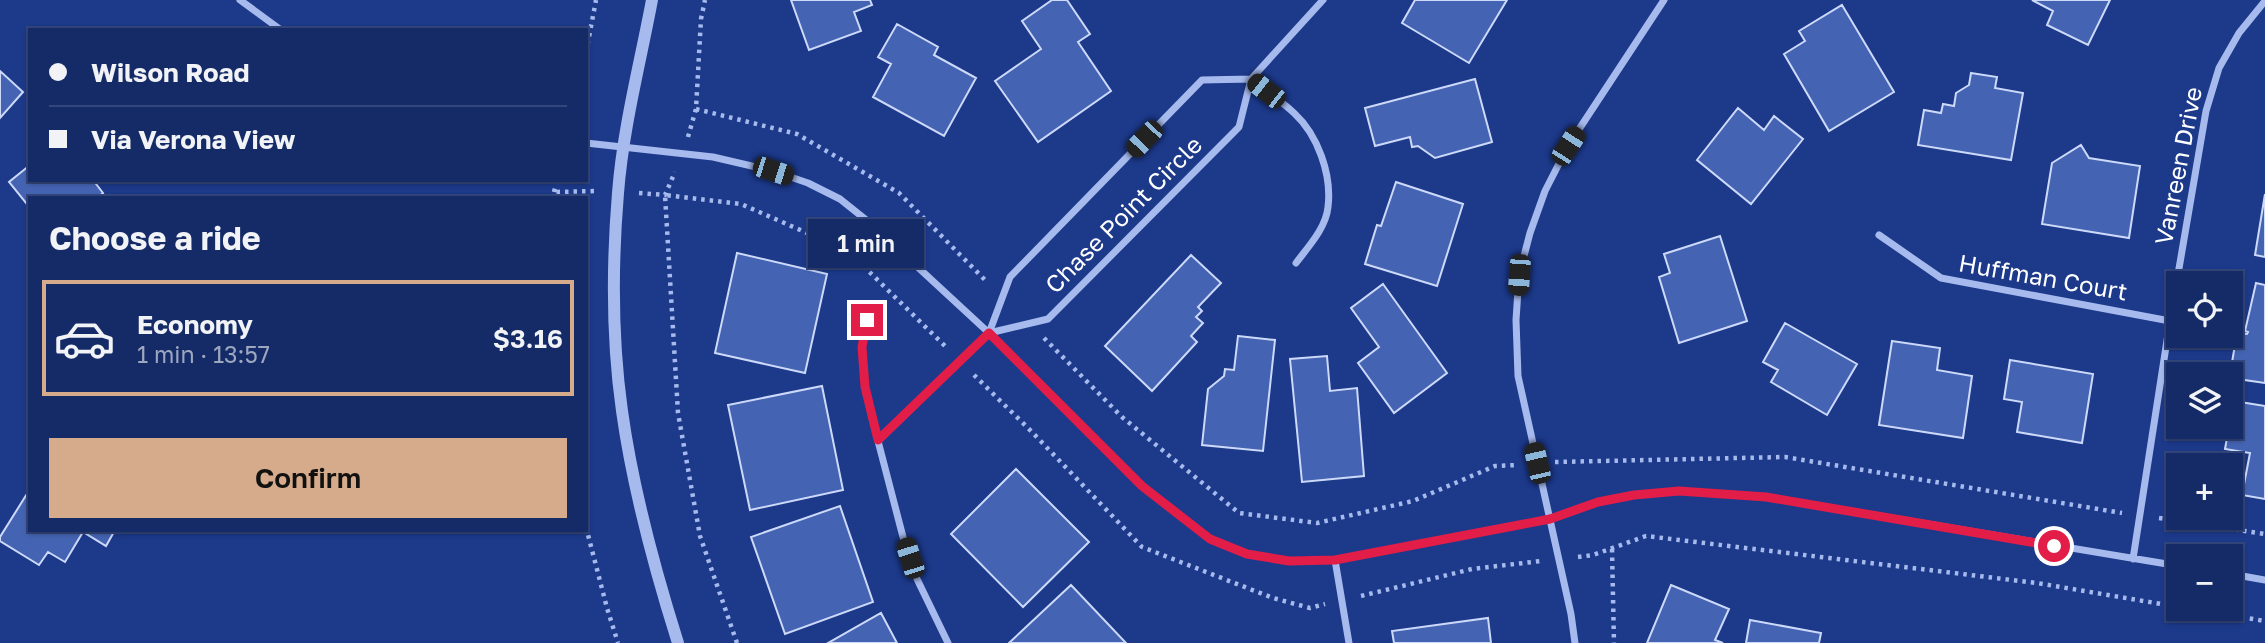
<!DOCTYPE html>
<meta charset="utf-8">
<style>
body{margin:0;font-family:"Golos Text",sans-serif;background:#1e336e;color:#f1f3f6;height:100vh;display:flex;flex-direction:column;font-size:26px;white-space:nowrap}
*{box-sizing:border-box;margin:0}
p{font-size:23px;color:#9da7c0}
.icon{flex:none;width:38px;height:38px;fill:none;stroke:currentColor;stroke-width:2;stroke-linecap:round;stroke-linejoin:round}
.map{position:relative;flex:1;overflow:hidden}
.side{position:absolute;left:28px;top:196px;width:560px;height:336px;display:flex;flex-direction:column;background:#152b68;border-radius:0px;box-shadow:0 2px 5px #0004,0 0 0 2px #34477c}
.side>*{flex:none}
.banner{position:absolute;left:28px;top:28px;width:560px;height:154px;border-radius:0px;box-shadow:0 2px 5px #0004,0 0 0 2px #34477c;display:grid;align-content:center;height:154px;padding:0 21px;background:#152b68}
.controls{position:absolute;left:2166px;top:271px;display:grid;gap:14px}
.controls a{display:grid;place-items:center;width:77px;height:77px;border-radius:0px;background:#152b68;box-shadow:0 2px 5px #0004,0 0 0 2px #34477c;font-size:35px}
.end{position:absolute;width:32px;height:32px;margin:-16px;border:9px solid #e11d48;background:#fff;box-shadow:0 0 0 4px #fff}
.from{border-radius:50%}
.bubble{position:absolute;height:49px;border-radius:0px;background:#152b68;box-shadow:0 2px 5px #0004,0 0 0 2px #34477c;font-size:23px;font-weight:600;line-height:49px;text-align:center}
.car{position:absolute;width:21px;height:42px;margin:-21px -10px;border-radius:9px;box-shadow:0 0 5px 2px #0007;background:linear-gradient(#222 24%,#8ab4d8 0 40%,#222 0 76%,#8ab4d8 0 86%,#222 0)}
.banner b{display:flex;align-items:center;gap:24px;height:66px;font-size:26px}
.banner b+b{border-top:2px solid #34477c}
.banner i{width:18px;height:18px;background:#f1f3f6}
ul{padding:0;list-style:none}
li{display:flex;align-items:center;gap:21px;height:116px;margin:0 14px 10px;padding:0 7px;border:4px solid #34477c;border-radius:0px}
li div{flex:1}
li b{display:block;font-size:26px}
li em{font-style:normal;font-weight:600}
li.active{border-color:#d6ab8b}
li>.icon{width:63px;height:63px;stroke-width:1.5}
h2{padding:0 21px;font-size:32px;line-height:84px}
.cta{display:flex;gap:14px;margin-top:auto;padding:14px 21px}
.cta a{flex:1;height:80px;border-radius:0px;background:#d6ab8b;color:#111;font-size:28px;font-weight:600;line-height:80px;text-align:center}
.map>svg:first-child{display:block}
.building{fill:#4463b2;stroke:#ccd9f9;stroke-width:2}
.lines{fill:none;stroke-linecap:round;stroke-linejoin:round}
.path{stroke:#a6baed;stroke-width:4.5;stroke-dasharray:3.5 5;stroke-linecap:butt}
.minor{stroke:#a6baed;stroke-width:7}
.tertiary{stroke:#a6baed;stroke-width:12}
.route{stroke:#e11d48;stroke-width:9}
.labels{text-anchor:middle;stroke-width:7;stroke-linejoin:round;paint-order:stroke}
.street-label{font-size:24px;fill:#fff;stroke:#1c398a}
</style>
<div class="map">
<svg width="2265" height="643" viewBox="0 0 2265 643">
<rect width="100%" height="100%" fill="#1c398a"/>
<path class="building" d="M791 0H870L872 5 854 12 861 31 809 50Z
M1052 0H1067L1090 34 1078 42 1111 91 1038 142 995 81 1041 49 1022 21Z
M1415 0H1507L1469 63 1402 23Z
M2032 0H2110L2088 45 2047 25 2053 11Z
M1842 5 1894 92 1829 131 1784 54 1805 41 1799 31Z
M897 24 938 47 934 55 976 78 944 136 873 97 891 64 878 57Z
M0 71 23 92 0 118Z
M1971 73 1997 77 1995 88 2023 93 2011 160 1918 145 1924 110 1941 113 1943 104 1954 106 1956 93 1969 85Z
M1475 79 1492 142 1435 158 1418 146 1412 147 1410 137 1375 146 1365 108Z
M1738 108 1764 130 1774 116 1803 139 1751 204 1697 160Z
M2081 145 2089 158 2140 166 2129 238 2042 224 2052 163Z
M30 165V180H93L103 193 97 198H30V208L9 182Z
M1396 182 1463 204 1437 286 1365 264 1377 225 1381 226Z
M2265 194V257L2255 255Z
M1720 236 1747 321 1679 343 1659 277 1670 273 1664 254Z
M737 253 827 274 805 373 715 353Z
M1191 255 1221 283 1198 307 1202 311 1196 317 1203 323 1191 336 1197 342 1152 391 1105 346Z
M2256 283 2265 285V383L2231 378 2230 374 2237 333 2247 334 2248 332 2245 331Z
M1383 284 1447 373 1394 413 1358 363 1379 347 1351 308Z
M1785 323 1857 364 1827 415 1771 382 1778 370 1763 362Z
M1238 336 1275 340 1263 451 1202 445 1208 389 1224 376 1225 369 1234 370Z
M1892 341 1940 348 1937 370 1972 376 1963 438 1879 425Z
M1327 356 1330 391 1357 388 1364 476 1302 482 1290 359Z
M2010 360 2093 374 2082 443 2017 432 2022 402 2004 399Z
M822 386 843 490 750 510 728 405Z
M2234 401 2265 406V499L2242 495 2250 453 2225 449 2229 427H2231Z
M1016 469 1089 542 1023 607 951 534Z
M30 489V530H115L106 546 83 532 65 562 48 552 39 565 0 541V537Z
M840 506 873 602 785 634 751 537Z
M1071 585 1126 643H1009Z
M1671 585 1729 609 1715 640 1723 643H1647Z
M881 613 897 643H828Z
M1488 618 1491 643H1394L1392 631Z
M1750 620 1821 633 1819 643H1746Z"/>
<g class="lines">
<path class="path" d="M586 53 596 0
M696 109 797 134 899 193 988 283
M688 137 696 109 701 19 705 0
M554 192 557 180
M639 193 665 195 675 172
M554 198V192L596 191
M1044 338 1122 417 1239 513 1317 523 1413 501 1495 466 1518 465
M974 375 1032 432 1142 547 1273 598 1310 608 1325 604
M1555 462 1785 457 2122 513
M2159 518 2265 534
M586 527 607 608 618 643
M1612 549 1614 643
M1578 557 1593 555 1646 536 2037 583 2179 607
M1361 596 1472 569 1541 561
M2191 609 2265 621
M737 643 700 536 678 413 665 195 741 204 848 251 948 349"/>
<path class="minor" d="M240 0 281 30
M1251 79C1265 90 1281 101 1294 113 1318 135 1332 175 1328 207 1326 228 1308 247 1296 263
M586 143 713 157 773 171 808 183 840 199 870 223 989 333 1142 486 1210 539 1247 554 1289 561 1335 560 1550 519 1598 502 1634 495 1679 491 1766 497 2179 566
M1879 235 1941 278 2170 321
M867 320 862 347 865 387 878 441 903 537 917 579 948 643
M989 333 1048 319 1239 127 1251 79 1323 0
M878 441 989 333 1010 277 1202 80 1251 79
M2133 559 2170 321 2206 111 2219 68 2239 33 2265 1
M1335 560 1349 643
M2231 574 2265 580
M1575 643 1571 614 1518 376 1516 320 1519 275 1530 233 1545 191 1568 146 1664 0"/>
<path class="tertiary" d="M652 0C640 64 623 128 618 193 612 265 612 340 622 411 633 490 654 567 678 643"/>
</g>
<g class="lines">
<path class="route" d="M867 320 862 347 865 387 878 440 989 333 1142 486 1210 539 1247 554 1289 561 1335 560 1550 519 1598 502 1634 495 1679 491 1766 497 2054 546"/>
</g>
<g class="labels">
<g class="street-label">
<text transform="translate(2179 166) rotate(-79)" y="8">Vanreen Drive</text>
<text transform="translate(1124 215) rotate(-45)" y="8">Chase Point Circle</text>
<text transform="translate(2043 278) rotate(10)" y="8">Huffman Court</text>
</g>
</g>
</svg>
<div class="controls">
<a><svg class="icon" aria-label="locate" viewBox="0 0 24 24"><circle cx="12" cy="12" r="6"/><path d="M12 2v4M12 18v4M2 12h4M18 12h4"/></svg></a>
<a><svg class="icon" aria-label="layers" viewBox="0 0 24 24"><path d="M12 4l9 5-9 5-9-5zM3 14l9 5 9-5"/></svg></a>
<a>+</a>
<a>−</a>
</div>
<i class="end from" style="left:2054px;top:546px"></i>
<i class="end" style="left:867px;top:320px"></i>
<div class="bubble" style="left:808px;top:219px;width:116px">1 min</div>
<i class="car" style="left:1266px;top:91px;rotate:308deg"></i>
<i class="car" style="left:1144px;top:139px;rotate:224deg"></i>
<i class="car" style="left:1568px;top:146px;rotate:33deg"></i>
<i class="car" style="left:773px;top:171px;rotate:108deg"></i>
<i class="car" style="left:1519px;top:275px;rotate:184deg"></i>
<i class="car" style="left:1537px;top:463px;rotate:347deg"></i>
<i class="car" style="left:910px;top:558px;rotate:342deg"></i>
<div class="banner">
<b><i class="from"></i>Wilson Road</b>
<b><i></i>Via Verona View</b>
</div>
<section class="side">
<h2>Choose a ride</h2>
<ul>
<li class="active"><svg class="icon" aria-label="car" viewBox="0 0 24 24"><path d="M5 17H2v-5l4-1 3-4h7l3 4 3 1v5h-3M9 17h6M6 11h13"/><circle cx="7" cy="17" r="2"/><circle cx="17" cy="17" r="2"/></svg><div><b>Economy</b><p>1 min · 13:57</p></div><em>$3.16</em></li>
</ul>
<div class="cta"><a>Confirm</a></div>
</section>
</div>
